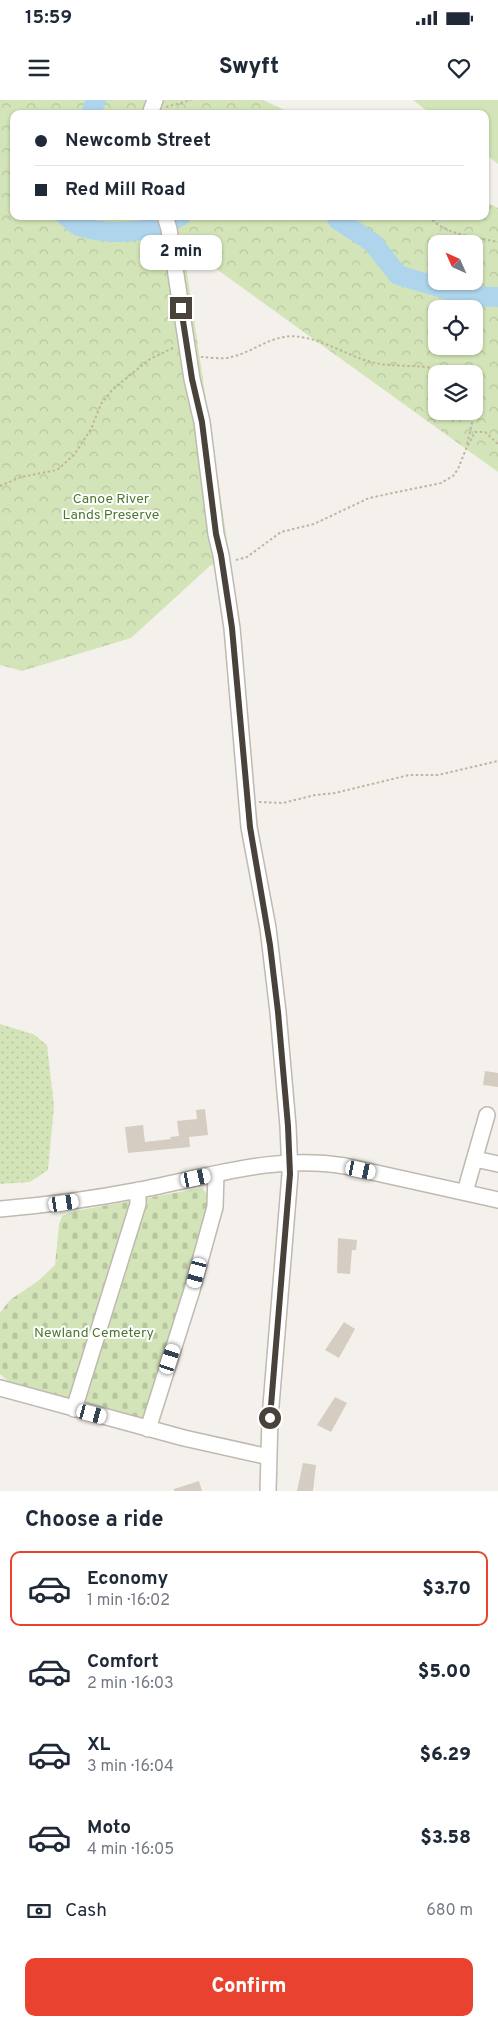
<!DOCTYPE html>
<meta charset="utf-8">
<style>
body{margin:0;font-family:Overpass,sans-serif;background:#f2f2f3;color:#1f2937;height:100vh;display:flex;flex-direction:column;font-size:19px;white-space:nowrap}
*{box-sizing:border-box;margin:0}
p{font-size:16px;color:#747a83}
.icon{flex:none;width:28px;height:28px;fill:none;stroke:currentColor;stroke-width:2;stroke-linecap:round;stroke-linejoin:round}
.map{position:relative;height:1391px;overflow:hidden}
.sheet{display:flex;flex-direction:column;background:#fff;flex:1}
.sheet>*{flex:none}
.banner{position:absolute;left:10px;top:10px;width:479px;height:110px;border-radius:10px;box-shadow:0 1px 4px #0004;display:grid;align-content:center;height:110px;padding:0 25px;background:#fff}
.needle{width:32px;rotate:315deg}
.tools{position:absolute;left:428px;top:135px;display:grid;gap:10px}
.tools a{display:grid;place-items:center;width:55px;height:55px;border-radius:10px;background:#fff;box-shadow:0 1px 4px #0004;font-size:25px}
.end{position:absolute;width:22px;height:22px;margin:-11px;border:6px solid #48423a;background:#fff;box-shadow:0 0 0 2px #fff}
.from{border-radius:50%}
.bubble{position:absolute;height:35px;border-radius:10px;background:#fff;box-shadow:0 1px 4px #0004;font-size:16px;font-weight:800;line-height:35px;text-align:center}
.car{position:absolute;width:15px;height:30px;margin:-15px -8px;border-radius:6px;box-shadow:0 0 4px 1px #0007;background:linear-gradient(#fff 24%,#345 0 40%,#fff 0 76%,#345 0 86%,#fff 0)}
.banner b{display:flex;align-items:center;gap:18px;height:48px;font-size:19px}
.banner b+b{border-top:1px solid #e0e1e3}
.banner i{width:12px;height:12px;background:#1f2937}
ul{padding:0;list-style:none}
li{display:flex;align-items:center;gap:15px;height:75px;margin:0 10px 8px;padding:0 15px;border:2px solid transparent;border-radius:10px}
li div{flex:1}
li b{display:block;font-size:19px}
li em{font-style:normal;font-weight:800}
li.on{border-color:#e9422e}
li>.icon{width:45px;height:45px;stroke-width:1.5}
h2{padding:0 25px;font-size:22px;line-height:60px}
.pay{display:flex;align-items:center;gap:12px;height:55px;padding:0 25px;font-size:19px}
.pay p{margin-inline-start:auto}
.action{display:flex;gap:10px;margin-top:auto;padding:10px 25px}
.action a{flex:1;height:58px;border-radius:10px;background:#e9422e;color:#fff;font-size:20px;font-weight:800;line-height:58px;text-align:center}
.status{display:flex;justify-content:space-between;align-items:center;height:35px;padding:0 25px;background:#fff;direction:ltr}
.status svg{height:14px;fill:currentColor}
header{display:flex;justify-content:space-between;align-items:center;height:65px;padding:0 25px;background:#fff;font-size:22px;font-weight:800}
.map>svg:first-child{display:block}
.grass{fill:url(#grass-dots)}
.forest{fill:url(#forest-crowns);fill-rule:evenodd}
.cemetery{fill:url(#cemetery-stones)}
.park{fill:#d3e5b8}
.lines{fill:none;stroke-linecap:round;stroke-linejoin:round}
.river{stroke:#aed5ec;stroke-width:20}
.building{fill:#d5cdc2}
.minor-casing{stroke:#bfb9af;stroke-width:18}
.path{stroke:#c0b4a1;stroke-width:2;stroke-dasharray:2.5 2.5;stroke-linecap:butt}
.minor{stroke:#fff;stroke-width:15}
.route{stroke:#48423a;stroke-width:6}
.labels{text-anchor:middle;stroke-width:4;stroke-linejoin:round;paint-order:stroke}
.park-label{font-size:14px;fill:#4e7731;stroke:#fff}
</style>
<div class="status"><b>15:59</b><svg viewBox="0 0 49 12"><path d="M0 12V9h3v3zM5 12V6h3v6zM10 12V3h3v9zM15 12V0h3v12zM26 1h20v11H26zM47 4h2v5h-2z"/></svg></div>
<header><svg class="icon" aria-label="menu" viewBox="0 0 24 24"><path d="M4 6h16M4 12h16M4 18h16"/></svg>Swyft<svg class="icon" aria-label="heart" viewBox="0 0 24 24"><path d="M12 20l-8-8c-3-5 5-10 8-4 3-6 11-1 8 4z"/></svg></header>
<div class="map">
<svg width="498" height="1391" viewBox="0 0 498 1391">
<defs>
<pattern id="grass-dots" width="8" height="8" patternUnits="userSpaceOnUse" patternTransform="scale(1.25)"><rect width="8" height="8" fill="#d3e5b8"/><path d="M2 2h.1M6 6h.1" fill="none" stroke="#b7c69f" stroke-width="1.8" stroke-linecap="round"/></pattern>
<pattern id="forest-crowns" width="20" height="18" patternUnits="userSpaceOnUse" patternTransform="scale(1.25)"><rect width="20" height="18" fill="#d3e5b8"/><path d="M2 6a3 3 0 1 1 6 0M12 15a3 3 0 1 1 6 0" fill="none" stroke="#b7c69f"/></pattern>
<pattern id="cemetery-stones" width="16" height="16" patternUnits="userSpaceOnUse" patternTransform="scale(1.25)"><rect width="16" height="16" fill="#d3e5b8"/><path d="M2 7V4a2 2 0 0 1 4 0v3zM10 15v-3a2 2 0 0 1 4 0v3z" fill="#b7c69f"/></pattern>
</defs>
<rect width="100%" height="100%" fill="#f4f1ec"/>
<path class="grass" d="M0 924 33 934 47 945 54 1006 48 1070 30 1082 0 1084Z"/>
<path class="forest" d="M0 0H263L293 14H14V116H485V102L498 108V372L183 145 230 461 211 465 131 538 22 571 0 565ZM436 144H474V181H436ZM436 209H474V246H436ZM436 274H474V311H436Z"/>
<path class="cemetery" d="M202 1088 210 1098 175 1227 147 1318 129 1322 15 1287 0 1274V1213L10 1200 38 1181 55 1165 59 1125 62 1116 75 1111Z"/>
<path class="park" d="M413 0H498V64L485 54V14H431Z"/>
<g class="lines">
<path class="river" d="M91 14 96 0
M66 116C71 120 76 126 82 127 113 136 153 133 181 116
M336 116 338 120 373 143 398 175 469 196 498 197"/>
</g>
<path class="building" d="M485 971 498 973V987L483 985Z
M205 1009 208 1035 189 1037 190 1047 128 1053 125 1027 143 1025 145 1042 171 1039 170 1037 179 1036 177 1021 197 1019 196 1010Z
M338 1138 357 1140 356 1150H352L350 1174 337 1173Z
M344 1222 355 1229 339 1258 325 1250Z
M335 1297 347 1303 331 1332 317 1325Z
M303 1363 316 1365 313 1391H297Z
M199 1381 202 1391H174V1389Z"/>
<g class="lines">
<defs>
<path id="minor" d="M150 14 155 0
M165 116 169 129 192 279 202 322 216 434 221 455 232 528 249 727 268 828 278 912 288 1026 290 1074 270 1318 268 1391
M475 1059 498 1064
M465 1092 487 1015
M0 1109C47 1105 93 1099 139 1090 209 1077 273 1054 345 1066L498 1100
M0 1288 184 1338 269 1357
M74 1309 138 1104V1090
M148 1329 192 1190 215 1107 216 1074"/>
</defs>
<use href="#minor" class="minor-casing"/>
<path class="path" d="M166 7 191 0
M429 116C443 135 476 137 498 142
M201 257C210 257 222 260 231 257 250 253 265 240 284 237 311 232 345 255 371 262 399 269 426 262 453 274
M467 344 475 311 474 297
M0 386 21 377 57 370 74 355 91 329 101 304 113 289 150 259 175 247
M236 460 247 457 281 432 314 424 369 398 441 383 453 376 458 369 466 349 475 332H485L498 344
M259 702 283 703 315 695 335 693 409 675H438L498 661"/>
<use href="#minor" class="minor"/>
</g>
<g class="lines">
<path class="route" d="M181 208 192 279 202 322 216 434 221 455 232 528 250 727 270 845 278 912 288 1026 290 1074 270 1318"/>
</g>
<g class="labels">
<g class="park-label">
<text x="111" y="403">Canoe River<tspan x="111" dy="16">Lands Preserve</tspan></text>
<text x="94" y="1237">Newland Cemetery</text>
</g>
</g>
</svg>
<div class="tools">
<a><svg class="needle" viewBox="-14 -14 28 28"><path d="M0-13l5 13h-10z" fill="#e53935"/><path d="M0 13l5-13h-10z" fill="#747a83"/></svg></a>
<a><svg class="icon" aria-label="locate" viewBox="0 0 24 24"><circle cx="12" cy="12" r="6"/><path d="M12 2v4M12 18v4M2 12h4M18 12h4"/></svg></a>
<a><svg class="icon" aria-label="layers" viewBox="0 0 24 24"><path d="M12 4l9 5-9 5-9-5zM3 14l9 5 9-5"/></svg></a>
</div>
<i class="end from" style="left:270px;top:1318px"></i>
<i class="end" style="left:181px;top:208px"></i>
<div class="bubble" style="left:140px;top:135px;width:82px">2 min</div>
<i class="car" style="left:361px;top:1070px;rotate:102deg"></i>
<i class="car" style="left:196px;top:1078px;rotate:78deg"></i>
<i class="car" style="left:64px;top:1103px;rotate:81deg"></i>
<i class="car" style="left:197px;top:1173px;rotate:195deg"></i>
<i class="car" style="left:170px;top:1259px;rotate:18deg"></i>
<i class="car" style="left:92px;top:1314px;rotate:105deg"></i>
<div class="banner">
<b><i class="from"></i>Newcomb Street</b>
<b><i></i>Red Mill Road</b>
</div>
</div>
<section class="sheet">
<h2>Choose a ride</h2>
<ul>
<li class="on"><svg class="icon" aria-label="car" viewBox="0 0 24 24"><path d="M5 17H2v-5l4-1 3-4h7l3 4 3 1v5h-3M9 17h6M6 11h13"/><circle cx="7" cy="17" r="2"/><circle cx="17" cy="17" r="2"/></svg><div><b>Economy</b><p>1 min · 16:02</p></div><em>$3.70</em></li>
<li><svg class="icon" aria-label="car" viewBox="0 0 24 24"><path d="M5 17H2v-5l4-1 3-4h7l3 4 3 1v5h-3M9 17h6M6 11h13"/><circle cx="7" cy="17" r="2"/><circle cx="17" cy="17" r="2"/></svg><div><b>Comfort</b><p>2 min · 16:03</p></div><em>$5.00</em></li>
<li><svg class="icon" aria-label="car" viewBox="0 0 24 24"><path d="M5 17H2v-5l4-1 3-4h7l3 4 3 1v5h-3M9 17h6M6 11h13"/><circle cx="7" cy="17" r="2"/><circle cx="17" cy="17" r="2"/></svg><div><b>XL</b><p>3 min · 16:04</p></div><em>$6.29</em></li>
<li><svg class="icon" aria-label="car" viewBox="0 0 24 24"><path d="M5 17H2v-5l4-1 3-4h7l3 4 3 1v5h-3M9 17h6M6 11h13"/><circle cx="7" cy="17" r="2"/><circle cx="17" cy="17" r="2"/></svg><div><b>Moto</b><p>4 min · 16:05</p></div><em>$3.58</em></li>
</ul>
<div class="pay"><svg class="icon" aria-label="cash" viewBox="0 0 24 24"><path d="M3 7h18v10H3z"/><circle cx="12" cy="12" r="2"/></svg>Cash<p>680 m</p></div>
<div class="action"><a>Confirm</a></div>
</section>
